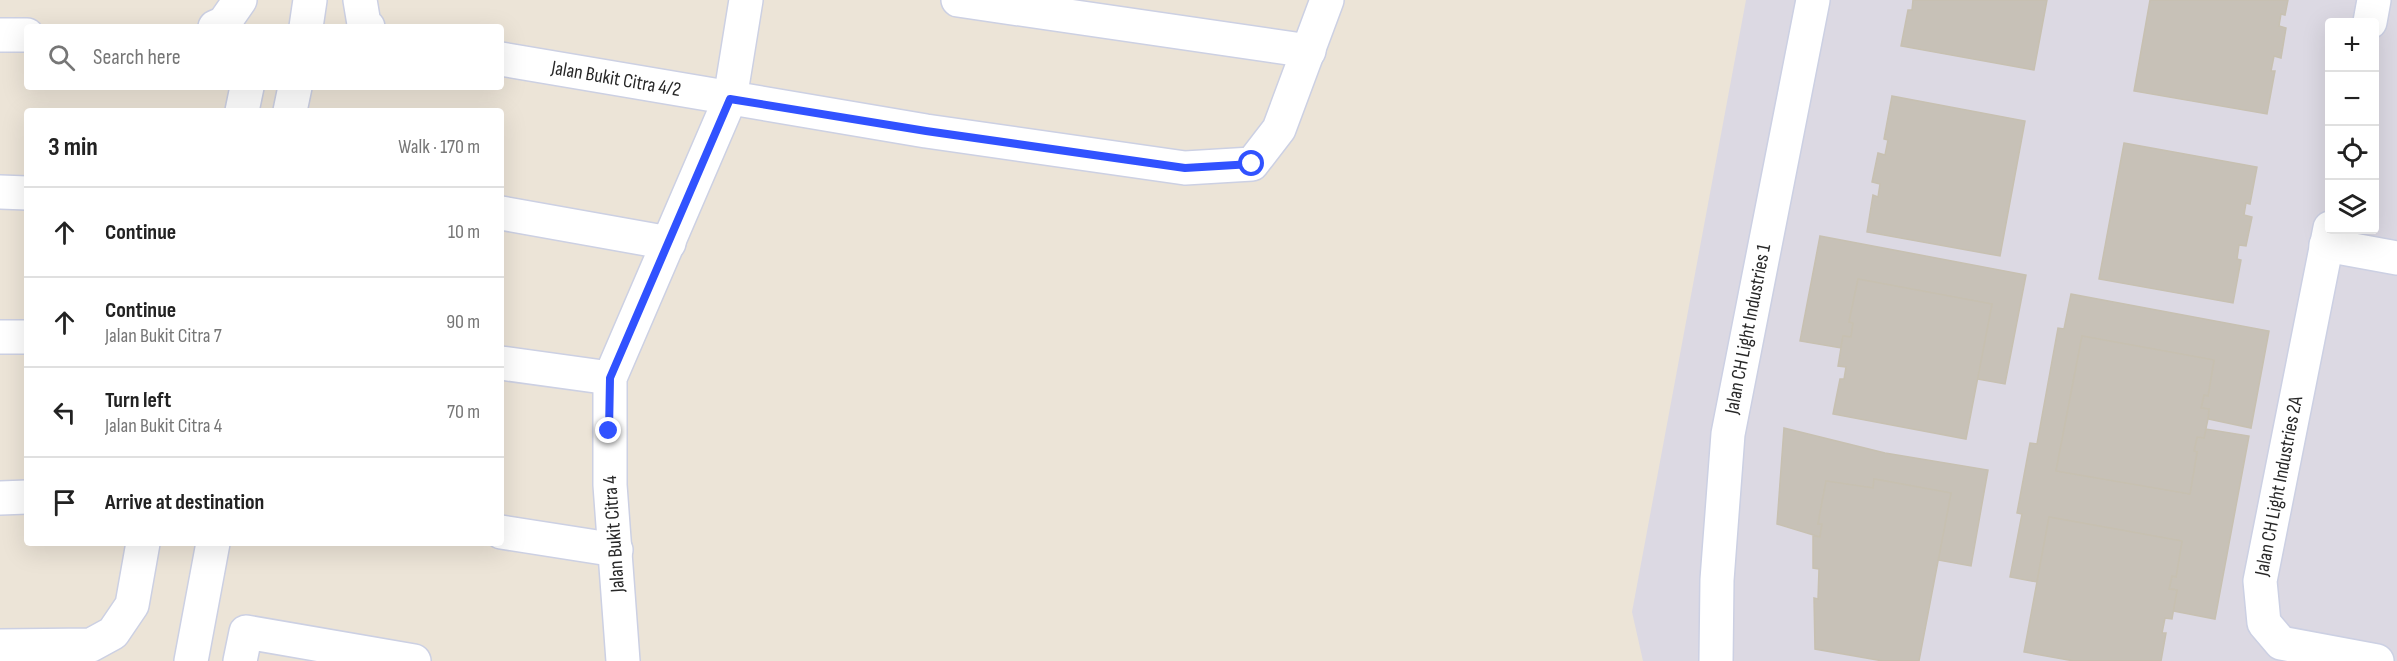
<!DOCTYPE html>
<meta charset="utf-8">
<style>
:root{--surface:#fff;--page:#f6f6f6;--text:#222;--muted:#767676;--line:#e0e0e0}
body{margin:0;font-family:"Sofia Sans Condensed",sans-serif;background:var(--page);color:var(--text)}
.controls{position:absolute;right:18px;top:18px;display:grid;overflow:hidden;border-radius:6px;box-shadow:0 6px 24px #0002}
.controls button{width:54px;height:54px;display:grid;place-items:center;padding:0;border:0;border-bottom:2px solid var(--line);background:var(--surface);color:var(--text);font:30px sans-serif}
.stop{position:absolute;width:18px;height:18px;margin:-14px;border:4px solid #3152ff;border-radius:50%;background:#fff}
.stop.end{background:#3152ff;border-color:#fff;box-shadow:0 2px 6px #0008}
.list{margin:0;padding:0;list-style:none}
h2{display:flex;justify-content:space-between;align-items:center;height:78px;margin:0;padding:0 24px;font-size:26px}
h2 small{font-size:20px;font-weight:400;color:var(--muted)}
.list li{display:grid;grid-template-columns:39px 1fr auto;gap:18px;align-items:center;box-sizing:border-box;height:90px;padding:0 24px;border-top:2px solid var(--line)}
.list b{display:block;font-size:22px;white-space:nowrap}
.list p{margin:0;font-size:20px;white-space:nowrap;color:var(--muted)}
.list em{font-size:20px;font-style:normal;color:var(--muted)}
.icon{flex:none;width:33px;height:33px;fill:none;stroke:currentColor;stroke-width:2;stroke-linecap:round;stroke-linejoin:round}
.map{position:relative;flex:none;width:2397px;height:661px;overflow:hidden}
.search{position:absolute;background:var(--surface);box-shadow:0 6px 24px #0002;left:24px;top:24px;width:480px;height:66px;display:flex;align-items:center;gap:15px;box-sizing:border-box;padding:0 21px;border-radius:6px;color:var(--muted);font-size:22px}
.panel{position:absolute;background:var(--surface);box-shadow:0 6px 24px #0002;left:24px;top:108px;width:480px;height:438px;border-radius:6px}
.map>svg:first-child{display:block}
.industrial{fill:#dcd9e3;fill-rule:evenodd}
.building{fill:#c7c1b7;stroke:#c7c0b1;stroke-width:1.5}
.lines{fill:none;stroke-linecap:round;stroke-linejoin:round}
.minor-casing{stroke:#ccd0e3;stroke-width:36}
.minor{stroke:#fff;stroke-width:33}
.route{stroke:#3152ff;stroke-width:8}
.labels{text-anchor:middle;dominant-baseline:central;stroke-width:4.5;stroke-linejoin:round;paint-order:stroke}
.street-label{font-size:20px;fill:#282828;stroke:#fff}
</style>
<div class="map">
<svg width="2397" height="661" viewBox="0 0 2397 661">
<rect width="100%" height="100%" fill="#ece4d7"/>
<!-- industrial -->
<path class="industrial" d="M1746,0H2397V661H1643L1632,612ZM2330,22H2374V230H2330Z"/>
<!-- building -->
<g class="building">
<polygon points="1913,0 2047,0 2034,70 1901,46 1908,10 1912,10"/>
<polygon points="2150,0 2288,0 2285,15 2281,14 2279,26 2286,28 2281,58 2274,56 2271,71 2275,71 2267,114 2134,91"/>
<polygon points="1892,96 2025,121 2000,256 1867,232 1873,195 1878,197 1880,184 1872,182 1878,153 1885,155 1888,140 1884,139"/>
<polygon points="2124,143 2257,167 2250,204 2246,203 2244,215 2252,217 2246,246 2239,245 2237,259 2241,260 2233,303 2099,279"/>
<polygon points="1820,236 2026,275 2005,384 1977,379 1992,304 1858,279 1849,322 1853,323 1851,337 1843,336 1841,348 1800,341"/>
<polygon points="1858,279 1992,304 1966,439 1833,414 1840,379 1844,379 1846,367 1838,366 1843,336 1851,337 1853,323 1849,322"/>
<polygon points="2071,294 2269,331 2251,428 2208,419 2209,409 2201,408 2204,395 2208,396 2214,360 2082,336 2056,471 2190,494 2197,452 2194,451 2197,437 2204,438 2206,429 2249,436 2215,619 2173,611 2177,590 2169,589 2172,576 2176,577 2182,541 2049,517 2037,582 2010,577 2022,514 2017,513 2030,443 2037,444 2058,328 2064,329"/>
<polygon points="2082,336 2214,360 2208,396 2204,395 2201,408 2209,409 2208,419 2204,438 2197,437 2194,451 2197,452 2190,494 2056,471"/>
<polygon points="1784,428 1885,453 1988,470 1971,566 1938,560 1951,493 1874,479 1873,488 1826,481 1818,524 1822,524 1820,537 1777,524"/>
<polygon points="1874,479 1951,493 1919,661 1883,661 1815,649 1814,598 1818,599 1819,569 1813,568 1813,536 1820,537 1822,524 1818,524 1826,481 1873,488"/>
<polygon points="2049,517 2182,541 2176,577 2172,576 2169,589 2177,590 2172,619 2165,618 2162,633 2166,633 2161,661 2074,661 2024,652"/>
</g>
<g class="lines">
<defs>
<g id="minor">
<polyline points="360,0 364,24 368,27"/>
<polyline points="958,0 1309,51"/>
<polyline points="2370,22 2374,0"/>
<polyline points="215,27 224,23 240,0"/>
<polyline points="306,27 310,0"/>
<polyline points="0,35 27,35"/>
<polyline points="501,59 926,131 1185,168 1252,164 1279,129 1327,0"/>
<polyline points="242,111 247,87"/>
<polyline points="290,111 295,87"/>
<polyline points="0,192 27,193"/>
<polyline points="501,213 669,243"/>
<polyline points="2330,228 2260,581 2264,623 2281,643 2377,661"/>
<polyline points="2326,245 2397,258"/>
<polyline points="0,337 27,337"/>
<polyline points="501,363 610,378"/>
<polyline points="0,498 27,497"/>
<polyline points="501,532 616,550"/>
<polyline points="0,646 91,645 113,633 132,605 143,543"/>
<polyline points="191,661 213,543"/>
<polyline points="240,661 246,632 414,661"/>
<polyline points="623,661 610,485 610,378 730,99 746,0"/>
<polyline points="1716,661 1717,580 1728,434 1813,0"/>
</g>
</defs>
<!-- minor casing -->
<use href="#minor" class="minor-casing"/>
<!-- minor -->
<use href="#minor" class="minor"/>
</g>
<g class="lines">
<!-- route -->
<polyline class="route" points="609,431 610,378 730,99 926,131 1185,168 1252,164"/>
</g>
<g class="labels">
<!-- street labels -->
<g class="street-label">
<text transform="translate(616 79) rotate(10)">Jalan Bukit Citra 4/2</text>
<text transform="translate(1748 329) rotate(-79)">Jalan CH Light Industries 1</text>
<text transform="translate(2279 486) rotate(-79)">Jalan CH Light Industries 2A</text>
<text transform="translate(614 534) rotate(-94)">Jalan Bukit Citra 4</text>
</g>
</g>
</svg>
<div class="controls">
<button>+</button>
<button>−</button>
<button><svg class="icon" aria-label="locate" viewBox="0 0 24 24"><circle cx="12" cy="12" r="6"/><path d="M12 2v4M12 18v4M2 12h4M18 12h4"/></svg></button>
<button><svg class="icon" aria-label="layers" viewBox="0 0 24 24"><path d="M12 4l9 5-9 5-9-5zM3 14l9 5 9-5"/></svg></button>
</div>
<div class="stop" style="left:1252px;top:164px"></div>
<div class="stop end" style="left:609px;top:431px"></div>
<div class="search"><svg class="icon" aria-label="search" viewBox="0 0 24 24"><circle cx="10" cy="10" r="6"/><path d="M15 15l6 6"/></svg>Search here</div>
<section class="panel">
<h2>3 min<small>Walk · 170 m</small></h2>
<ul class="list">
<li><svg class="icon" aria-label="ahead" viewBox="0 0 24 24"><path d="M12 20V5M6 11l6-6 6 6"/></svg><div><b>Continue</b></div><em>10 m</em></li>
<li><svg class="icon" aria-label="ahead" viewBox="0 0 24 24"><path d="M12 20V5M6 11l6-6 6 6"/></svg><div><b>Continue</b><p>Jalan Bukit Citra 7</p></div><em>90 m</em></li>
<li><svg class="icon" aria-label="left" viewBox="0 0 24 24"><path d="M17 20v-9H6M10 6l-5 5 5 5"/></svg><div><b>Turn left</b><p>Jalan Bukit Citra 4</p></div><em>70 m</em></li>
<li><svg class="icon" aria-label="arrive" viewBox="0 0 24 24"><path d="M6 21V4h12l-3 4 3 4H6"/></svg><div><b>Arrive at destination</b></div></li>
</ul>
</section>
</div>
